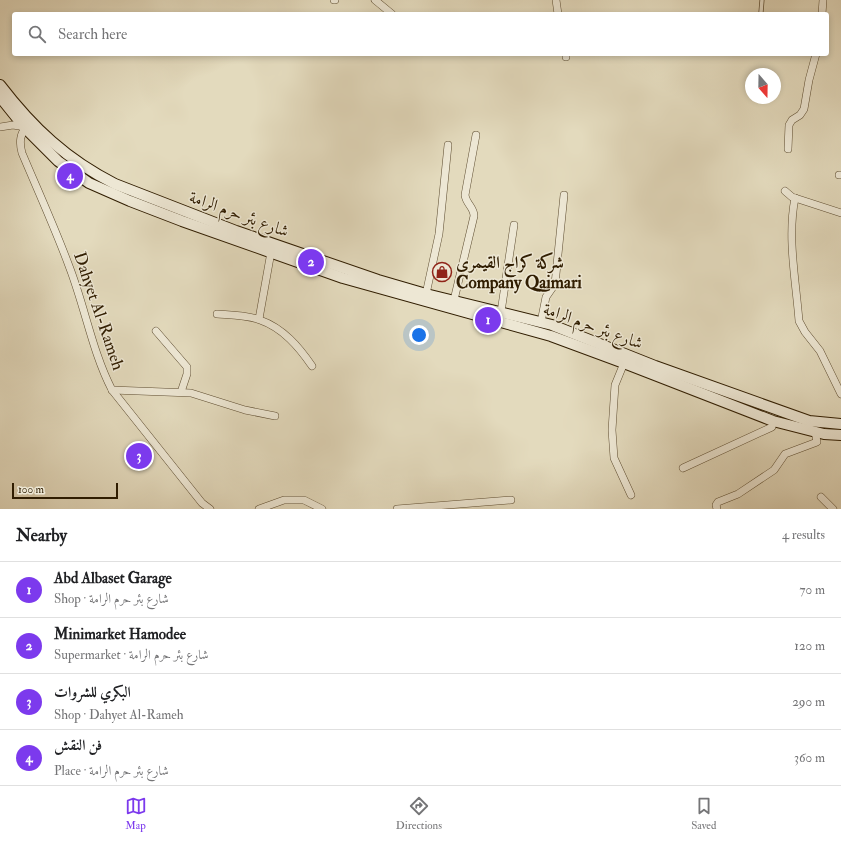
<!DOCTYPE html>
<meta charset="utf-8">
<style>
:root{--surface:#fff;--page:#f2f2f2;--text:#202124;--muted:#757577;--line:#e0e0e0;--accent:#7c3aed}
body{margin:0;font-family:"IM FELL Double Pica",Amiri,serif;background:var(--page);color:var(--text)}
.compass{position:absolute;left:745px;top:68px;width:36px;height:36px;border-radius:50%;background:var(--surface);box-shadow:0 2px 6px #0003;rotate:160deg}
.scale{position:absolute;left:12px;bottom:10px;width:106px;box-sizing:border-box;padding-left:4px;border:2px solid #301d01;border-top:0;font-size:11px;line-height:14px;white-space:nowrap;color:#301d01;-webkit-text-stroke:3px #ede7d4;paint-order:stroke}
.you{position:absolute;left:419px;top:335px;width:14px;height:14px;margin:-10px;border:3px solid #fff;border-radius:50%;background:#1a73e8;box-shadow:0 0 0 6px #1a73e833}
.badge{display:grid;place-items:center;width:26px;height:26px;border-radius:50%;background:var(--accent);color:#fff;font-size:13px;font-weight:700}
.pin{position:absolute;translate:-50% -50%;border:2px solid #fff;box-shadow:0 1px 4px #0006}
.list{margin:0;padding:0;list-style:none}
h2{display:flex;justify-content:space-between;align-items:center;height:52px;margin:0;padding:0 16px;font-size:17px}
h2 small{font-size:13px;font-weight:400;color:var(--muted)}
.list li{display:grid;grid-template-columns:26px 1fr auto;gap:12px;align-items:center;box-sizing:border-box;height:56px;padding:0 16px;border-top:1px solid var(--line)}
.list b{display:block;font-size:15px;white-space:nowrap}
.list p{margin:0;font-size:13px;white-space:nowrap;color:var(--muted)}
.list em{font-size:13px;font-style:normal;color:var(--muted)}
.icon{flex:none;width:22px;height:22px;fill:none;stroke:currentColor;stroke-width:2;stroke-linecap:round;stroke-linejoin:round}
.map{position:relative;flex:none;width:841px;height:509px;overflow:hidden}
.search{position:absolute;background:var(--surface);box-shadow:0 2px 6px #0003;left:12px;right:12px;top:12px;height:44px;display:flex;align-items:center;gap:10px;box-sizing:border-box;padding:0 14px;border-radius:4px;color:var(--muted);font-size:15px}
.sheet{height:276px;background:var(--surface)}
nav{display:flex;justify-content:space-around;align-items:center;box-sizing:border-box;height:56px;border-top:1px solid var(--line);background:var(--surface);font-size:11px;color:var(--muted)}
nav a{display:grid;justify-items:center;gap:2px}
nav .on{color:var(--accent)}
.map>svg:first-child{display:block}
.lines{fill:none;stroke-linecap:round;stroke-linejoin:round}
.lane-casing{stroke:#5d4c30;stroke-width:5}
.street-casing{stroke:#5d4c30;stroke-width:8}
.secondary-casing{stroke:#301d01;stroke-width:12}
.lane{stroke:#ede7d4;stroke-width:3.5}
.street{stroke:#ede7d4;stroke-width:7}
.secondary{stroke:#ede7d4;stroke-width:10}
.labels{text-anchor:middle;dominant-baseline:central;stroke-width:3;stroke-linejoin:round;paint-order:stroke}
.street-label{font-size:17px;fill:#301d01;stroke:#ede7d4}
.poi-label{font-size:17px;font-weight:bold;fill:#301d01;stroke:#ede7d4;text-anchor:start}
</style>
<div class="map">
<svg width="841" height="509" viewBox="0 0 841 509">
<rect width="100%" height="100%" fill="#e3dabd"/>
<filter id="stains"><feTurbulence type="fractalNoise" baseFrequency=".005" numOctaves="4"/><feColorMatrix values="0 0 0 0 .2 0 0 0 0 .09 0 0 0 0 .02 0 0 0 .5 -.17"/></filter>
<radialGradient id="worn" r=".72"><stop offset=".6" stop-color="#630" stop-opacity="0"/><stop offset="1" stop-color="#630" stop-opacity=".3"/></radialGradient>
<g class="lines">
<defs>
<polyline id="lane" points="761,12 762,0"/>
<g id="street">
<polyline points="334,0 335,0"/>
<polyline points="375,0 392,14"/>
<polyline points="556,0 558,14"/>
<polyline points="822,14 823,0"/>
<polyline points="566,54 566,57"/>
<path d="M27,125C20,134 19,142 22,153C38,191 55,228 69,266C85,307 92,351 112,390L202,503L210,509"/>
<polyline points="0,127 13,125 25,127"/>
<polyline points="788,149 789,125 792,120 800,115 804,109 809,80 816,54"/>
<polyline points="839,175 841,175"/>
<polyline points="785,191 792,197 841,213"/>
<path d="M795,198C787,238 796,281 799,321L805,332L820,351L841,394"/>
<polyline points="426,294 439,234 448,145"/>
<path d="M454,300L474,216C474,207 466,204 465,195L476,135"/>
<polyline points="501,312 514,225"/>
<path d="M217,314C230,315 248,315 260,320C283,328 299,347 312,366"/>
<polyline points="259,319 271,252"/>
<polyline points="541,322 546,297 555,284 564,195"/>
<polyline points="156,331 187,367 187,374 181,392"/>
<polyline points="624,363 615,385 612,430 614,458 631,495"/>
<polyline points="112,390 191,393 245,410 275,416"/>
<polyline points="683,468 772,427 773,421"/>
<polyline points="821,497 833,509"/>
<polyline points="259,509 284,500 304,500 322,509"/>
<polyline points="397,509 511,500"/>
<polyline points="717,509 716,505 718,502 738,494 774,470 785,454 817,442 815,431"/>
</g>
<g id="secondary">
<path d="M0,85C33,128 67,160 115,184L236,231L378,280L426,294L552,325L655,366L809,421L841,424"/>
<polyline points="0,97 25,128 58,161 89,183 130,201 182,221 343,278 551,336 624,363 773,421 824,434 841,435"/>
</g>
</defs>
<!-- lane casing -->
<use href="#lane" class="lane-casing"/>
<!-- street casing -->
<use href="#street" class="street-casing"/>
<!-- secondary casing -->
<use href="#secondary" class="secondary-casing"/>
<!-- lane -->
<use href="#lane" class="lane"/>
<!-- street -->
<use href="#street" class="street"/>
<!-- secondary -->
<use href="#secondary" class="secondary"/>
</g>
<!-- icons -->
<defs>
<symbol id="shop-ring" viewBox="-11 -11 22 22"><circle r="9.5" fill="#ede7d4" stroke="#8f2418" stroke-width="1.5"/><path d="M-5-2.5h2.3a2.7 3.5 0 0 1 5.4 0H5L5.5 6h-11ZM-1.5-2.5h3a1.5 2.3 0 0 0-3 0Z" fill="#8f2418"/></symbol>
</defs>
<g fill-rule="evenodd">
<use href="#shop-ring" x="431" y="261" width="22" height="22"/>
</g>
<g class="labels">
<!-- street labels -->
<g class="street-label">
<text transform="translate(239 214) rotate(20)">شارع بئر حرم الرامة</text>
<text transform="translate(99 311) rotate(71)">Dahyet Al-Rameh</text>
<text transform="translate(593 326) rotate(20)">شارع بئر حرم الرامة</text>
</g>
<!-- poi labels -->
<g class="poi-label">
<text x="456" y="262">شركة كراج القيمري<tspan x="456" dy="20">Company Qaimari</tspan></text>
</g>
</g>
<rect width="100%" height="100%" filter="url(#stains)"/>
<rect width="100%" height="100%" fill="url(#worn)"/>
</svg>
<svg class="compass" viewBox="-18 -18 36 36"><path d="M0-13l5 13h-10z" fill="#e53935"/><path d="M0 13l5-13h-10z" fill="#757577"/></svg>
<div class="scale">100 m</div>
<div class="you"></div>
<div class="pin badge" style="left:488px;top:320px">1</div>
<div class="pin badge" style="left:311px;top:262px">2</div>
<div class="pin badge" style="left:139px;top:456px">3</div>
<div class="pin badge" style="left:70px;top:176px">4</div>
<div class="search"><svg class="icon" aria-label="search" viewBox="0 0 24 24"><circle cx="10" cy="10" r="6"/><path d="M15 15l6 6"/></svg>Search here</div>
</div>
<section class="sheet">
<h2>Nearby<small>4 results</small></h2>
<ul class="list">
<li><span class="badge">1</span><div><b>Abd Albaset Garage</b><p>Shop · شارع بئر حرم الرامة</p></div><em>70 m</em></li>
<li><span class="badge">2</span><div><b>Minimarket Hamodee</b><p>Supermarket · شارع بئر حرم الرامة</p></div><em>120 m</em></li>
<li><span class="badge">3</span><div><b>البكري للشروات</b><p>Shop · Dahyet Al-Rameh</p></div><em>290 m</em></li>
<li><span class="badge">4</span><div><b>فن النقش</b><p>Place · شارع بئر حرم الرامة</p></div><em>360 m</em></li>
</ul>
</section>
<nav>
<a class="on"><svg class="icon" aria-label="map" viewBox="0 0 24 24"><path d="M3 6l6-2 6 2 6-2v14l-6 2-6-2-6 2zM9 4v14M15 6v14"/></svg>Map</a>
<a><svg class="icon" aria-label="directions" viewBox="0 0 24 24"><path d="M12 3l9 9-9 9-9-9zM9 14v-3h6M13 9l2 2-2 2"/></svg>Directions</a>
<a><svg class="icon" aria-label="saved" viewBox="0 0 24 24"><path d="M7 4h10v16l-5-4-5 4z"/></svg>Saved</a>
</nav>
